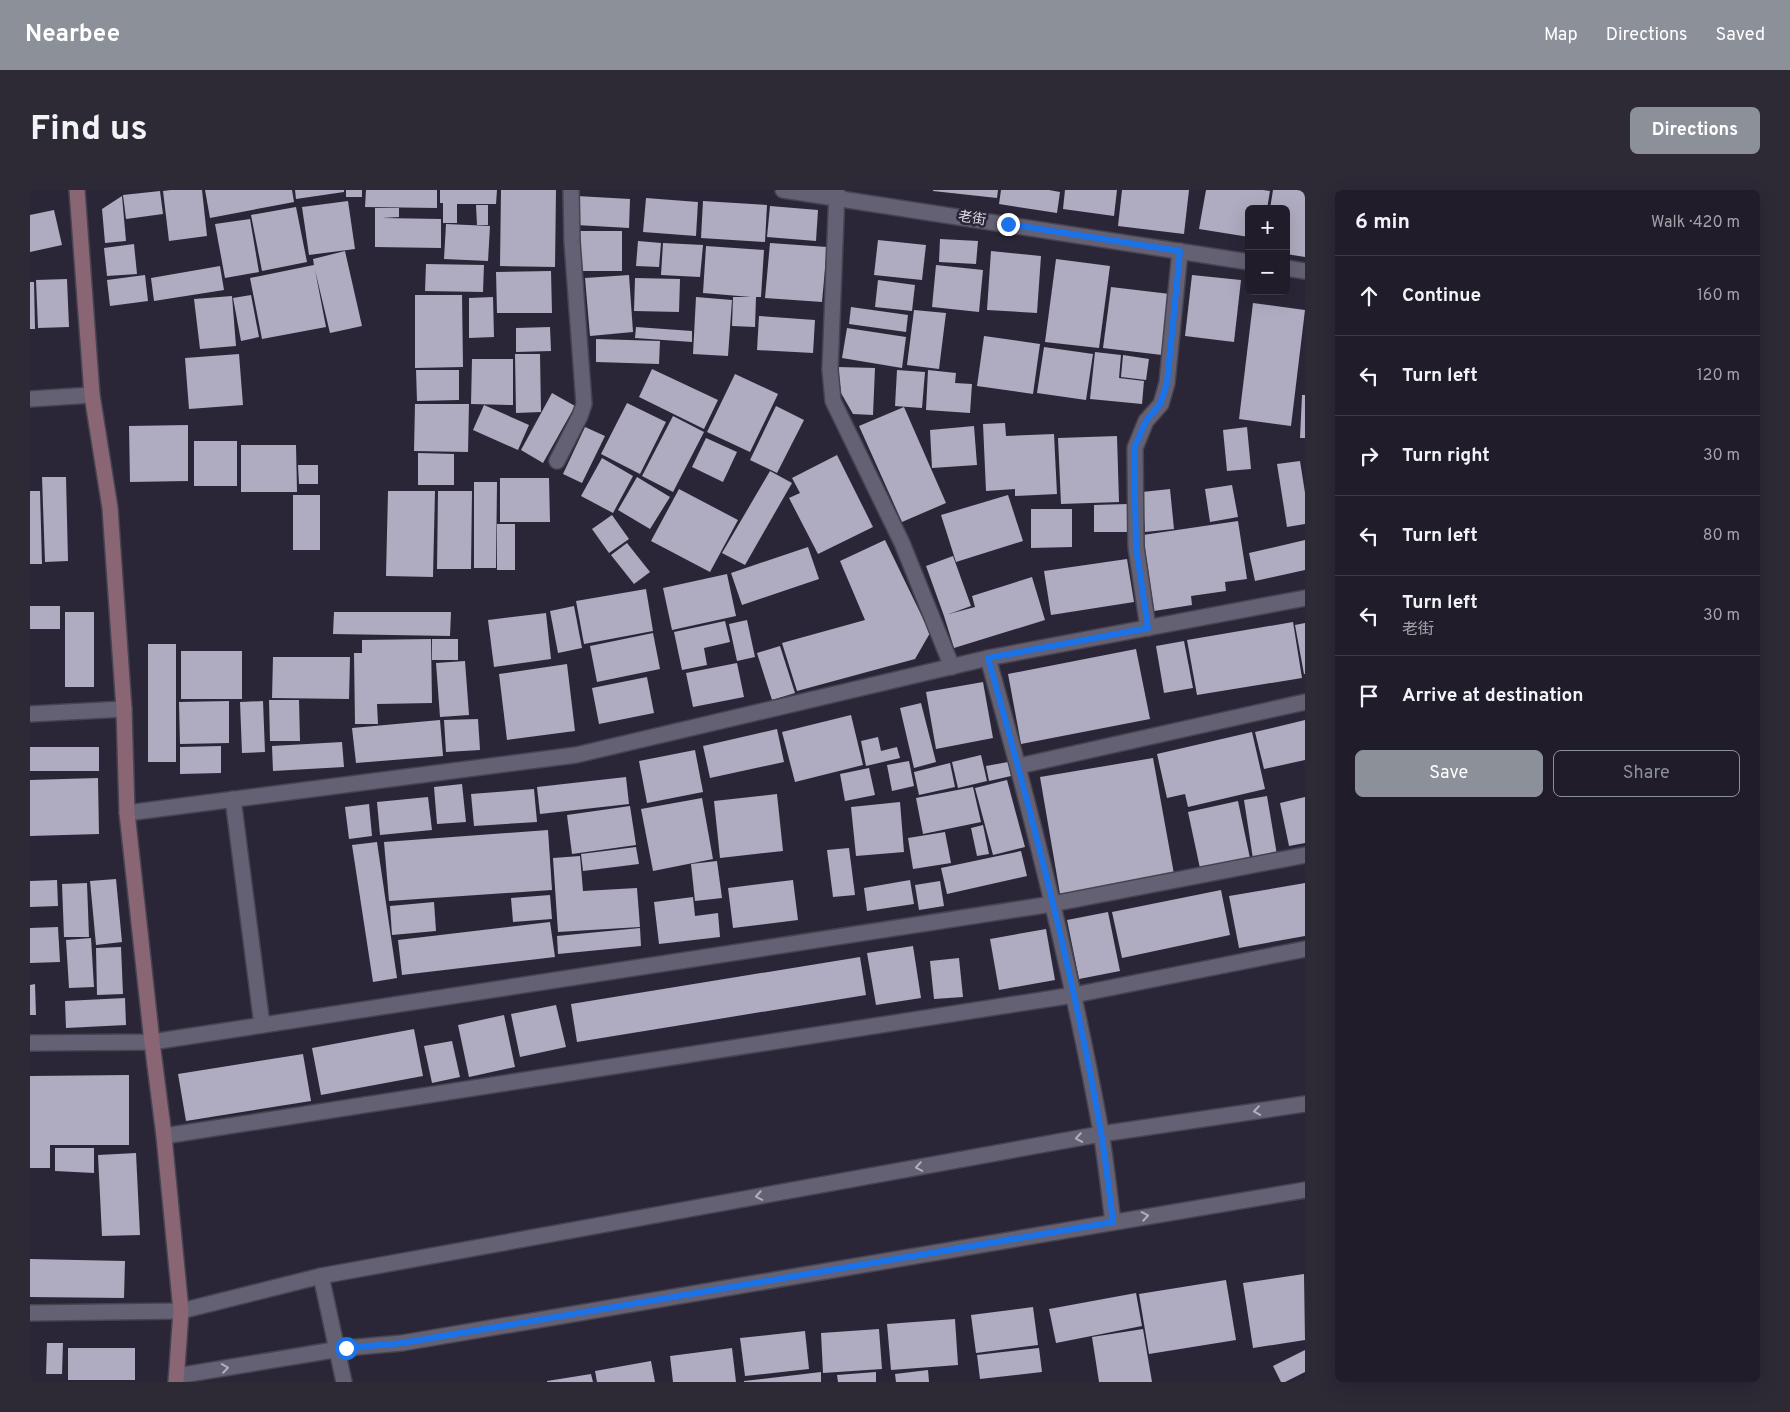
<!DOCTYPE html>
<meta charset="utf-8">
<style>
:root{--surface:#201c29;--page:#2d2935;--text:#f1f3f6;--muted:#a2a1a8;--line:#3d3a46;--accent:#8c9099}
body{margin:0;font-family:Overpass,"Noto Sans SC",sans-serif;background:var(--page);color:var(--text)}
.controls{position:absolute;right:15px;top:15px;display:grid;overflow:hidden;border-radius:8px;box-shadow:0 5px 20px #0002}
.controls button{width:45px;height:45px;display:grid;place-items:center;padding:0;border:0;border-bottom:1px solid var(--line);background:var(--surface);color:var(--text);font:25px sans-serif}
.stop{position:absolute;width:15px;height:15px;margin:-11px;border:4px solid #1a73e8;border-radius:50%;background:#fff}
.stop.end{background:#1a73e8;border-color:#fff;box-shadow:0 1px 5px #0008}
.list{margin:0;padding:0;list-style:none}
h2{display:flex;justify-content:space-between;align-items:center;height:65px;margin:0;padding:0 20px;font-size:21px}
h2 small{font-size:16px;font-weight:400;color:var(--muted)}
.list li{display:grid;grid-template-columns:32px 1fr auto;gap:15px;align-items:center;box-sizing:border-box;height:80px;padding:0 20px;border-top:1px solid var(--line)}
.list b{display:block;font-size:19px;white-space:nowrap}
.list p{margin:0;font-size:16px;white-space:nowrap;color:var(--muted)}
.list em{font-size:16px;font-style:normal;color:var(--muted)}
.actions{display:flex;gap:10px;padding:15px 20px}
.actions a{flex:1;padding:11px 0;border:1px solid var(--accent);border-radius:8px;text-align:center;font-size:18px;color:var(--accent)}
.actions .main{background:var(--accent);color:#fff}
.icon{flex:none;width:28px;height:28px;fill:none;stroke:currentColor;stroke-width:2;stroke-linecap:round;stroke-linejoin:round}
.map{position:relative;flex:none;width:1275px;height:1192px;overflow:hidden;border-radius:8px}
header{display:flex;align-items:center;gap:30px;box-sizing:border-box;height:70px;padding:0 25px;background:var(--accent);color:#fff}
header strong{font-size:24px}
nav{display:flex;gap:28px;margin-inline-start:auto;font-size:18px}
.intro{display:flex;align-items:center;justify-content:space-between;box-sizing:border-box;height:120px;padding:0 30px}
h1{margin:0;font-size:35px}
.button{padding:12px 22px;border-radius:8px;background:var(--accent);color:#fff;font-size:18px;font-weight:700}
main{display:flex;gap:30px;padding:0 30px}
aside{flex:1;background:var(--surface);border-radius:8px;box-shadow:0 5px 20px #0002}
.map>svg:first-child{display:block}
.building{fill:#afabc0}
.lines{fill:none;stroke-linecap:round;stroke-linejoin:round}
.service-casing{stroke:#464451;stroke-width:18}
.minor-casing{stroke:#464451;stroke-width:18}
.tertiary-casing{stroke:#464451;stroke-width:18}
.secondary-casing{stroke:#464451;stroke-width:18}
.service{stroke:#646174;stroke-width:15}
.minor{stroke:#646174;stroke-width:15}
.tertiary{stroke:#646174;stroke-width:15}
.secondary{stroke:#8a6573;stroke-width:15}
.oneway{stroke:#b1afbd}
.route{stroke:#1a73e8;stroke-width:6}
.labels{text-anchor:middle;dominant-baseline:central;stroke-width:5;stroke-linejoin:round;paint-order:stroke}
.street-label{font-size:14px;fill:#dbd9e4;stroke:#2a2637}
</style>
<header>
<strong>Nearbee</strong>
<nav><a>Map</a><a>Directions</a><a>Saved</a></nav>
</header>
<div class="intro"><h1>Find us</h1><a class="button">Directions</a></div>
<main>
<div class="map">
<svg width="1275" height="1192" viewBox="0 0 1275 1192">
<rect width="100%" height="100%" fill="#2a2637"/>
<!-- building -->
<g class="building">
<polygon points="141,0 172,0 177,46 139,51 133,1"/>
<polygon points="175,0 262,0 264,12 180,28"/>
<polygon points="265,0 314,0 314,2 266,9"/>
<rect x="316" y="0" width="16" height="7"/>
<polygon points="336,0 407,0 407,18 335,17"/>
<polygon points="410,0 467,0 466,14 427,14 427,33 413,33 413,13 410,13"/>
<polygon points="471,0 526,0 525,77 470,76"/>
<polygon points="903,0 968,0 967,8 903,1"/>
<polygon points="971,0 1019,0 1030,2 1027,23 969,14"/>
<polygon points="1035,0 1087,0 1084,26 1033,19"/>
<polygon points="1092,0 1159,0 1154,44 1088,36"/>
<polygon points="1176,0 1233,0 1240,1 1237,19 1219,19 1219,47 1169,39"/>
<polygon points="1243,0 1275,0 1275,67 1256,64 1256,19 1240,19"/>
<polygon points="130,1 133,24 96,29 93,5"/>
<polygon points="92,6 96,51 75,53 72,19"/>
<polygon points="547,6 600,9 599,38 546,35"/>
<polygon points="616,8 668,12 666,46 613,42"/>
<polygon points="318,11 325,59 279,65 272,17"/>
<polygon points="673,11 737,15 735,52 671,48"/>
<polygon points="446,15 458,15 458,35 447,35"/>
<polygon points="740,16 788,20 786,51 737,47"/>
<polygon points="266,17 277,72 232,81 221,25"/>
<polygon points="345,18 369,18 369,27 352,28 411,29 411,58 345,57"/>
<polygon points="24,20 32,55 0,62 0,25"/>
<polygon points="220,29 229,82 195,88 185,34"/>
<polygon points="416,34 460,36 458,71 414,69"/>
<rect x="550" y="41" width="42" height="40"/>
<polygon points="910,49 948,51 946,74 909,72"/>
<polygon points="848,50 896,55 892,90 844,85"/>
<polygon points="608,51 631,53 629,77 606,76"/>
<polygon points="633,53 673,55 670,87 631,85"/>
<polygon points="740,53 797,57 792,112 735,108"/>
<polygon points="104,54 107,84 77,86 74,58"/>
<polygon points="676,56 734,60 731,107 726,107 725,137 702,136 703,107 721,107 673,103"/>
<polygon points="315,61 332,136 300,143 285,80 296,137 232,149 220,88 284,75 283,69"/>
<polygon points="961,61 1011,66 1007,123 957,120"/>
<polygon points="1026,69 1080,76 1069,158 1015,152"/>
<polygon points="396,74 454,75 453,102 395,101"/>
<polygon points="906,75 953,80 949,122 902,117"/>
<polygon points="190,76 194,100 124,111 121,88"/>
<polygon points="521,81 522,123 467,123 466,82"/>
<polygon points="115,85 118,111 80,116 77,90"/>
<polygon points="599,85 603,142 560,146 555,88"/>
<polygon points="1162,85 1211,90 1204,152 1155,146"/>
<polygon points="605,88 650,89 649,122 604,121"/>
<polygon points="37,89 39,137 8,138 6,90"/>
<polygon points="848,90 885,95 882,121 845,117"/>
<polygon points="0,92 4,92 5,139 0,139"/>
<polygon points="1081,97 1140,104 1132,165 1073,158"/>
<polygon points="221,105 229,147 211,151 203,108"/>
<polygon points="385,105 432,105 433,177 385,178"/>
<polygon points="202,106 206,156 170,159 164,109"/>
<polygon points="463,107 464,147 439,148 439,108"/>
<polygon points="666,107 702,110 698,166 663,164"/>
<polygon points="1223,113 1275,120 1261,236 1209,229"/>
<polygon points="821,117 878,125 876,142 819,134"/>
<polygon points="884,120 916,123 909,179 877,175"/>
<polygon points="729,126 785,130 783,163 727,160"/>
<polygon points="520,137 521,161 486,162 486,138"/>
<polygon points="606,137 662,141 662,152 605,148"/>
<polygon points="817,138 876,147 872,178 812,168"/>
<polygon points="954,146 1010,154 1003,204 947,196"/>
<polygon points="566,149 630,151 629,174 566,172"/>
<polygon points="1014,157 1063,164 1056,210 1007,203"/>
<polygon points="1065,162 1091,165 1089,188 1114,191 1112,214 1060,209"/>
<polygon points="209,164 213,215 159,219 155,168"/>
<polygon points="485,164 510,164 511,222 486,223"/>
<polygon points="1093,165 1119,169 1116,190 1091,187"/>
<polygon points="442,169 483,169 483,215 441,214"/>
<polygon points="808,177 845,178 843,225 823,224 811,203"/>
<polygon points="622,179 688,210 674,239 609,207"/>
<polygon points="386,180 429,180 429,210 387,211"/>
<polygon points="867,180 895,182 892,218 865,216"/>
<polygon points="898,180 926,183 925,193 942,194 940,223 896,220"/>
<polygon points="705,184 748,204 720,262 677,242"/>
<polygon points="522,203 545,216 513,273 491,260"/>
<polygon points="1272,205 1275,205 1275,248 1270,248"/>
<polygon points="597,213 636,232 610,284 571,264"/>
<polygon points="385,214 439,214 438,262 384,261"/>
<polygon points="454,215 499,235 488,260 443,240"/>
<polygon points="746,216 774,230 747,283 720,270"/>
<polygon points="874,217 916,313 872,332 829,236"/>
<polygon points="643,226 674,242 643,302 612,286"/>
<polygon points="975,233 976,246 1024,244 1027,304 985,306 985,299 956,301 953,234"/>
<polygon points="158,235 158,291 100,292 99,236"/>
<polygon points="944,236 947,275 902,278 900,240"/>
<polygon points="555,237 575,246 552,293 533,284"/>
<polygon points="1217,237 1221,279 1197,281 1193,240"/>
<polygon points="1087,246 1089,312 1031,314 1028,248"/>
<polygon points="676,248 707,262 693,292 662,277"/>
<rect x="164" y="251" width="43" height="45"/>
<polygon points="211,255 266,255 267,302 211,302"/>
<polygon points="388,263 424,264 424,295 388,295"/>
<polygon points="807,265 843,337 788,364 759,308 770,303 762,288"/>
<polygon points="572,268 603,286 583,323 551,306"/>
<polygon points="1270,271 1275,303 1275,334 1257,337 1247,274"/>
<polygon points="268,275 288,275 288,294 269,294"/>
<polygon points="740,281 762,293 715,375 692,363"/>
<polygon points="12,287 36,287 38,371 15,372"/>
<polygon points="607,287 640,307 620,339 588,320"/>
<polygon points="470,288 519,288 520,332 470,332"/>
<polygon points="444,292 467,292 466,378 444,378"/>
<polygon points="1202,295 1208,327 1180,332 1175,299"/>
<polygon points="649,299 708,330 680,382 621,351"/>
<polygon points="1140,299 1144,339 1115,342 1112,302"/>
<polygon points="0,301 10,301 12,374 0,374"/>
<polygon points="358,301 405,301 403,387 356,386"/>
<polygon points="408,301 442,301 441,379 407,379"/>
<rect x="263" y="305" width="27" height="55"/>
<polygon points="978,305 993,351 926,372 911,325"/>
<polygon points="1098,314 1098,342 1064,342 1064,315"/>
<polygon points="1001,319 1042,319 1042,357 1001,358"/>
<polygon points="582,325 599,349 579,363 562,339"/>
<polygon points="1208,331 1217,389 1195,392 1196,401 1161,406 1162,415 1124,421 1113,345"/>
<rect x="467" y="334" width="18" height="46"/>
<polygon points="855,350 900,443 885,469 767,501 752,453 835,430 810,371"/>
<polygon points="1275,350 1275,380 1225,391 1219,363"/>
<polygon points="597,353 620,382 604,394 581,365"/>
<polygon points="778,357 789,389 712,415 701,383"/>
<polygon points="923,366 941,416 919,424 945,417 942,406 1002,387 1015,430 924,458 914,426 896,376"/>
<polygon points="1097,369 1104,412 1021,425 1014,381"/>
<polygon points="697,384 706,426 642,440 633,398"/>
<polygon points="616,399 623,441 554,454 546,411"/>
<rect x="0" y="416" width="30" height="23"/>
<polygon points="544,416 552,458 528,463 520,421"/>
<rect x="35" y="422" width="29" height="75"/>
<polygon points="304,422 421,422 420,446 303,444"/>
<polygon points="516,423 521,469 464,477 458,430"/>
<polygon points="717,430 725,467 707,471 699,434"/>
<polygon points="695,431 700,452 674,458 677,475 652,480 644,442"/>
<polygon points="1263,432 1272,488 1167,505 1157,450"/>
<polygon points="1275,433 1275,484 1274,484 1265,435"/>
<polygon points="623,443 630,479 567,492 560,456"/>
<polygon points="401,449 402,513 347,514 348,534 325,534 324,463 332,463 332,450"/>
<rect x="402" y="449" width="26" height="21"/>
<polygon points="1154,451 1163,498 1134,503 1126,456"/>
<rect x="118" y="454" width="28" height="118"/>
<polygon points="750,456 765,503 742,510 727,463"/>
<polygon points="1106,459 1120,529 991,554 978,484"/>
<rect x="151" y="461" width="61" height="48"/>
<polygon points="243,467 320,467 319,509 242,508"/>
<polygon points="435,471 439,525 410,527 406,473"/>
<polygon points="707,473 714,507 663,517 656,483"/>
<polygon points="537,474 545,541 477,550 469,484"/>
<polygon points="617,487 624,523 569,534 562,498"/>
<polygon points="953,492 963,548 906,559 896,502"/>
<polygon points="239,510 269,510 270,551 240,551"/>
<polygon points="199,511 199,553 150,554 149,512"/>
<polygon points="233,511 235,562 212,563 210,512"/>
<polygon points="891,513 906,572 884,578 870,518"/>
<polygon points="821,525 833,575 765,592 752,542"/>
<polygon points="448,529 450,560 416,562 414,530"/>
<polygon points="410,530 413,566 326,573 322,538"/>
<polygon points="1275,530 1275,570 1234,579 1225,542"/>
<polygon points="747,539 754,572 680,588 673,556"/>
<polygon points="1222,542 1235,599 1158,617 1155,604 1137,608 1127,564"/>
<polygon points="848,547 851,561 867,557 870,568 836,576 831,551"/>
<polygon points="312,552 314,577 243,581 242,556"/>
<polygon points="191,556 191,583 150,584 150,557"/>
<rect x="0" y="557" width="69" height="24"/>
<polygon points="665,560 673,602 617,613 609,571"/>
<polygon points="951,565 957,591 928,598 922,572"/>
<polygon points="1123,568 1144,684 1030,704 1010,587"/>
<polygon points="879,571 884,596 862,601 857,575"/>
<polygon points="978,572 981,586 959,591 956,576"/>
<polygon points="920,573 925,597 889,605 884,582"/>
<polygon points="839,578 845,605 815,611 810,584"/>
<polygon points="596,587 599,614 510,624 507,597"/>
<polygon points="68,588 69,644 0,646 0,590"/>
<polygon points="977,590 995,657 963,665 945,598"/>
<polygon points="432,594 436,632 407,634 404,597"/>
<polygon points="943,597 951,632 893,644 886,608"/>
<polygon points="504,599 507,632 444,636 441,604"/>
<polygon points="747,604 753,661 690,668 684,611"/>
<polygon points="1237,606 1247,665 1223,669 1214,610"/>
<polygon points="398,607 402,640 350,645 347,612"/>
<polygon points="1275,607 1275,653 1259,656 1250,613"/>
<polygon points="672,608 683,669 623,681 611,619"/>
<polygon points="1208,611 1221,673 1171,683 1158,622"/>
<polygon points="870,612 874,662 826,666 821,617"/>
<polygon points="339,614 342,646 319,649 315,617"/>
<polygon points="600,616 606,655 542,664 537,625"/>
<polygon points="953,635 959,664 947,666 941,638"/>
<polygon points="518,640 522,700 359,711 354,652"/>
<polygon points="915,642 921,673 883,679 878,648"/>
<polygon points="347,652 367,788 343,792 322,655"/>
<polygon points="606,657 609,674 553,681 551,664"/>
<polygon points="819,658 825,705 803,707 797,660"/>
<polygon points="991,661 997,686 917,704 911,678"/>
<polygon points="550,666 553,701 607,698 610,737 528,742 523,668"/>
<polygon points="687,671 692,708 665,711 661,674"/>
<polygon points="86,689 92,752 66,755 60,691"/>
<polygon points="27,690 28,716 0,717 0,691"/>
<polygon points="763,690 768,730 703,738 698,698"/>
<polygon points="880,690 884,714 837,721 834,698"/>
<polygon points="910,691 914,716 889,720 885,695"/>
<polygon points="57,693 59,747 34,747 32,694"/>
<polygon points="1275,693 1275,746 1209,758 1199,706"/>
<polygon points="1191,700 1200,745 1092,768 1082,722"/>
<polygon points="520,705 522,729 483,732 481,708"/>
<polygon points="663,707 665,726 688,723 690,747 629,754 624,712"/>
<polygon points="404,712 406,741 362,745 360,716"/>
<polygon points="1078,722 1090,781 1049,789 1037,730"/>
<polygon points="520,732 525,767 372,785 368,750"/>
<polygon points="28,737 30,772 0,773 0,738"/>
<polygon points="610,738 611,756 528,764 527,746"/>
<polygon points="1016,739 1025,790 969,800 960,749"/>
<polygon points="61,748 64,797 39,798 36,750"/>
<polygon points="883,756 891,808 846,815 837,763"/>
<polygon points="91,757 93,804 67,805 66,758"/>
<polygon points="830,767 836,805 547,852 541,814"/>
<polygon points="929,768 933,807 904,809 900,771"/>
<polygon points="5,794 6,825 0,825 0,795"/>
<polygon points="95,808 96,835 36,838 35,811"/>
<polygon points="526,815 536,857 490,867 481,824"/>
<polygon points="474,825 485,877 439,887 428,835"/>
<polygon points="384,839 393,886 291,905 282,858"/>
<polygon points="422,851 430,887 402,893 394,856"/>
<polygon points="273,864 281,911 156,931 148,884"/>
<polygon points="99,885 99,955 20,955 20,978 0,978 0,886"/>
<polygon points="25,958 64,958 64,983 25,981"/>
<polygon points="106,963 110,1045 72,1046 68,965"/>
<polygon points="0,1069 95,1071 94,1108 0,1107"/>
<polygon points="1274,1084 1275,1150 1223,1158 1213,1093"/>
<polygon points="1196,1090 1206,1150 1119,1164 1109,1104"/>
<polygon points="1106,1103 1112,1136 1026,1153 1019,1119"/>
<polygon points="1003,1117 1008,1155 946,1163 941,1125"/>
<polygon points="925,1129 928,1175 861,1180 857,1134"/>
<polygon points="849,1139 852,1179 793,1183 791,1143"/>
<polygon points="1113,1139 1122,1192 1069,1192 1062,1147"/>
<polygon points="775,1141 779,1179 715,1186 710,1148"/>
<polygon points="17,1153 33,1153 32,1184 16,1184"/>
<rect x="38" y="1158" width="67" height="32"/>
<polygon points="702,1158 706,1192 643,1192 640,1166"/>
<polygon points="1009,1158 1012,1182 950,1189 947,1165"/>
<polygon points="1275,1160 1275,1182 1255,1192 1251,1192 1243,1176"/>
<polygon points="621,1171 625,1192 567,1192 565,1181"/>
<polygon points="898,1180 899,1192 866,1192 865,1184"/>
<polygon points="791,1182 791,1192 714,1192 714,1191"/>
<polygon points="846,1182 846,1192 808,1192 807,1185"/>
<polygon points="561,1184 563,1192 517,1192 517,1191"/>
</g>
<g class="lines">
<defs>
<polyline id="service" points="291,1086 314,1192"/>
<g id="minor">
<polyline points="807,0 800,180 803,211 872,353 922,477"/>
<polyline points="0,209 62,205"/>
<polyline points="527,271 550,226 554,214 542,52 541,0"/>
<polyline points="1118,438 1106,357 1105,258 1116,231 1131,214 1137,193 1150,61"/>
<path d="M958,468C1002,624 1042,782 1071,942C1076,972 1079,1002 1083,1032"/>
<polyline points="0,524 94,519"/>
<polyline points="989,576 1275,512"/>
<polyline points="203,609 232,835"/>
<polyline points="97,623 546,565 958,468 1275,408"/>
<polyline points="0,853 122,852 1022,714 1275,665"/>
<polyline points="134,946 1044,805 1275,759"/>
<polyline points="0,1123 151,1121 291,1086 1071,944 1275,914"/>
<polyline points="147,1186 316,1158 372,1153 1275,1000"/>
</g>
<g id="tertiary">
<polyline points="753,0 1219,72"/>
<polyline points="1256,78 1275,81"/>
</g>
<polyline id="secondary" points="47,0 62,205 80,318 94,519 97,623 122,852 134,946 151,1121 146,1192"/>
</defs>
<!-- service casing -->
<use href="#service" class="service-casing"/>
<!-- minor casing -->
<use href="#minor" class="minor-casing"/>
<!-- tertiary casing -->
<use href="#tertiary" class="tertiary-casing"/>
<!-- secondary casing -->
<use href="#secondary" class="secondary-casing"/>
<!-- service -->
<use href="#service" class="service"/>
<!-- minor -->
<use href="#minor" class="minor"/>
<!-- tertiary -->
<use href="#tertiary" class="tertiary"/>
<!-- secondary -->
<use href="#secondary" class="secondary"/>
</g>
<!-- one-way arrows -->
<defs><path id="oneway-chevron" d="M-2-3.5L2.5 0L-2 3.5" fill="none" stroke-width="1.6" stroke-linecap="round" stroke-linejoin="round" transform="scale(1.25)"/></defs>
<g class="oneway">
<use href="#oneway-chevron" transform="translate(1227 921) rotate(172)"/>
<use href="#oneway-chevron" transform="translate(1049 948) rotate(170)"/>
<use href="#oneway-chevron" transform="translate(889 977) rotate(170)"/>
<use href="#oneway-chevron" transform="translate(729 1006) rotate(170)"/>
<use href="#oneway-chevron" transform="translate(1115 1026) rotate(-10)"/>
<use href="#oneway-chevron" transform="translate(195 1178) rotate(-9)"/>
</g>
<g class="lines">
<!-- route -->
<path class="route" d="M316,1158L372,1153L1083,1032C1079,1002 1076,972 1071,942C1043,782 1002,624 958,468L1118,438L1106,357L1104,258L1116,231L1130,214L1137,193L1150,61L978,34"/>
</g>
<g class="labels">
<!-- street labels -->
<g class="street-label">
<text transform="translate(942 29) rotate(9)">老街</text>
</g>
</g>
</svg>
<div class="controls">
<button>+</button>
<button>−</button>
</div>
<div class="stop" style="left:316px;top:1158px"></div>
<div class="stop end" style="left:978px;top:34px"></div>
</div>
<aside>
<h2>6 min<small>Walk · 420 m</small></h2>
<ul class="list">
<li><svg class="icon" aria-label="ahead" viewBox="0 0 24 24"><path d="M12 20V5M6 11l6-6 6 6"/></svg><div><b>Continue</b></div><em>160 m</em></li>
<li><svg class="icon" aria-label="left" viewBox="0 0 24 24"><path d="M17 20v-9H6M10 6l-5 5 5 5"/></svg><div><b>Turn left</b></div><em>120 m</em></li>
<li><svg class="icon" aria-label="right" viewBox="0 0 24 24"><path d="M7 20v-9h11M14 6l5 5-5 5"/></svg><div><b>Turn right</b></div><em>30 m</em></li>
<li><svg class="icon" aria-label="left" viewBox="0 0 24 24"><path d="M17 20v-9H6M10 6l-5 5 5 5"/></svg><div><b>Turn left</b></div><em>80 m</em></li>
<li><svg class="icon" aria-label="left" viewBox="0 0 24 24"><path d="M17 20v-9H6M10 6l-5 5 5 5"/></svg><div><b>Turn left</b><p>老街</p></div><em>30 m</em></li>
<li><svg class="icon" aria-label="arrive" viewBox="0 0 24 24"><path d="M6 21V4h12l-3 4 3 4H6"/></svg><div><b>Arrive at destination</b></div></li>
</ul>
<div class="actions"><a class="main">Save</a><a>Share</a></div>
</aside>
</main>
